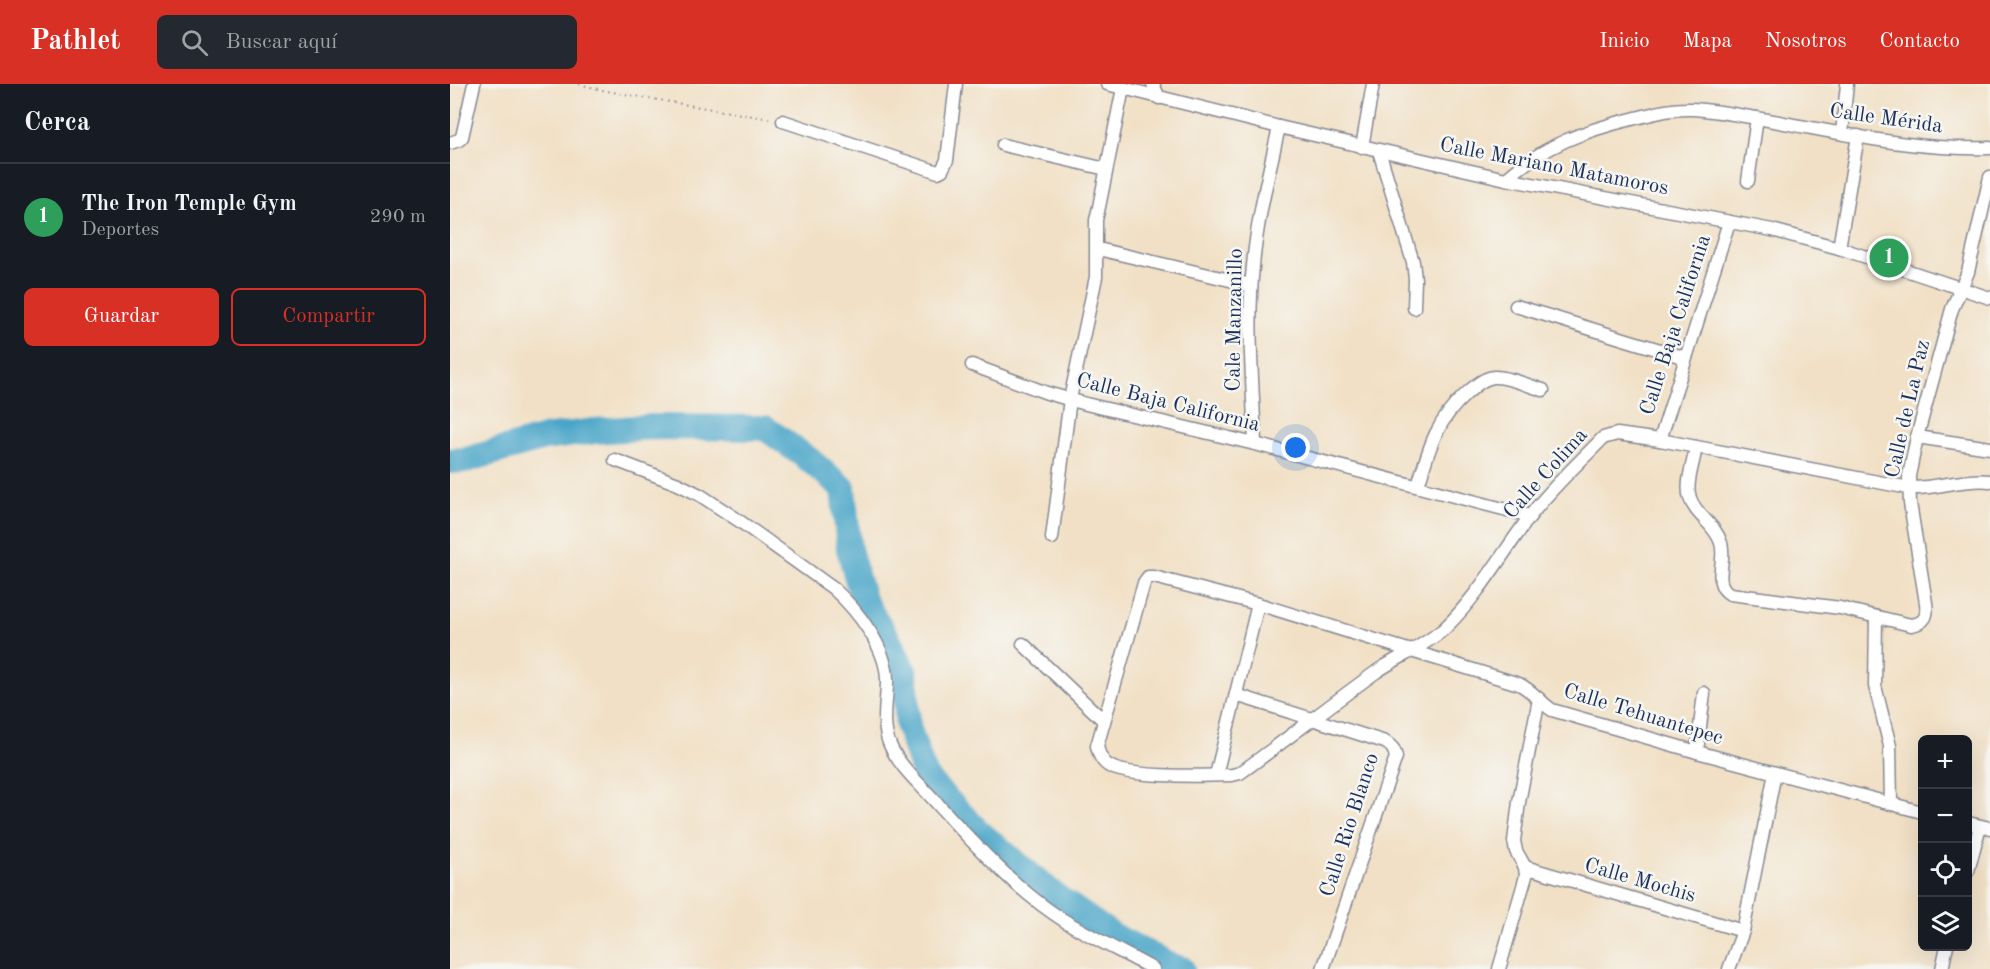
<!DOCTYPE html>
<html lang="es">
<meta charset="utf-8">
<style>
:root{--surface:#171b24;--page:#242831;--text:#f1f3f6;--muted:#9ea1a6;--line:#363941;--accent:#d93025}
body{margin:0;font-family:"Old Standard TT",serif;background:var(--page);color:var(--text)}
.controls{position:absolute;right:18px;bottom:18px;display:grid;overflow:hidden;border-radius:9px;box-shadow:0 6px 24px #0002}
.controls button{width:54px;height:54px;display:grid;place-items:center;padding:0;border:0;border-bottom:2px solid var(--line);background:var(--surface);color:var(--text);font:30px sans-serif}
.you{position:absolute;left:846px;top:364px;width:21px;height:21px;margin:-15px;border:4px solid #fff;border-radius:50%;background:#1a73e8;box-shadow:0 0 0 9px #1a73e833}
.badge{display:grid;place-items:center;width:39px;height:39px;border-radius:50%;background:var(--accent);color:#fff;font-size:20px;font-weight:700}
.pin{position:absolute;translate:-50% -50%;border:3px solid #fff;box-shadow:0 2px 6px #0006}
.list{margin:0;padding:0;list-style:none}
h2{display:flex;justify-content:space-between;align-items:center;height:78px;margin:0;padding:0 24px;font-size:26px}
h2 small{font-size:20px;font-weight:400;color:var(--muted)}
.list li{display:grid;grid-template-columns:39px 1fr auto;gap:18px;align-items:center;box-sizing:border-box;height:108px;padding:0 24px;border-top:2px solid var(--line)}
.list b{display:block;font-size:22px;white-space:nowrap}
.list p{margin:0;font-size:20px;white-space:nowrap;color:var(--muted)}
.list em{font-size:20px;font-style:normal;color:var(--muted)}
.actions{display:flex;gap:12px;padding:18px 24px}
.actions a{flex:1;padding:14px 0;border:2px solid var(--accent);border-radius:9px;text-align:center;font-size:21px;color:var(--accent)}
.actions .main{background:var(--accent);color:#fff}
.icon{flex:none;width:33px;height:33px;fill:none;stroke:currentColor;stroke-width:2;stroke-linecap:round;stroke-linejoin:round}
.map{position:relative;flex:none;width:1540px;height:885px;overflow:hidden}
header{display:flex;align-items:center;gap:36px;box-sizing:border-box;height:84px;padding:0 30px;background:var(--accent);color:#fff}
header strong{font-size:28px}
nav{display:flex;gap:33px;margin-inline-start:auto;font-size:21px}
.search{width:420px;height:54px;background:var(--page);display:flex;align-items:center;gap:15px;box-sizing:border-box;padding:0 21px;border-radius:9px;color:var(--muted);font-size:22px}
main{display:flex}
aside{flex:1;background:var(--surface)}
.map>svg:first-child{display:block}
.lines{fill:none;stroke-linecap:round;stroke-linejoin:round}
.river{stroke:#4aa5c8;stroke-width:26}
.street-casing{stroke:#868892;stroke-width:15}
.path{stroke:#868892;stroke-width:2;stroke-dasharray:1.5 4.5;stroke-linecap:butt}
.street{stroke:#fff;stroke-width:12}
.labels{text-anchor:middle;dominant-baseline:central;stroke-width:5;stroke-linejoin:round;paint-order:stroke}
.street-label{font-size:21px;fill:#1b2f5e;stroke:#f6f6f2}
</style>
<header>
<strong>Pathlet</strong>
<div class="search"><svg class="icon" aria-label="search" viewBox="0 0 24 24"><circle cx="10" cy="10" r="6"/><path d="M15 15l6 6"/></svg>Buscar aquí</div>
<nav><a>Inicio</a><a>Mapa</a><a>Nosotros</a><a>Contacto</a></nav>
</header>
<main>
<aside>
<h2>Cerca<small></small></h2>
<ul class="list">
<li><span class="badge" style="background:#2e9e5b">1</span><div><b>The Iron Temple Gym</b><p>Deportes</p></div><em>290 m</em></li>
</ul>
<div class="actions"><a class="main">Guardar</a><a>Compartir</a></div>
</aside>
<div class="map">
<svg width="1540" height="885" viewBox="0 0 1540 885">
<rect width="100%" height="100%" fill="#f6f6f2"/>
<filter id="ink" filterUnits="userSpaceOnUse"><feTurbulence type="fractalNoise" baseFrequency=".0167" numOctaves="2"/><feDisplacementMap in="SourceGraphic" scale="12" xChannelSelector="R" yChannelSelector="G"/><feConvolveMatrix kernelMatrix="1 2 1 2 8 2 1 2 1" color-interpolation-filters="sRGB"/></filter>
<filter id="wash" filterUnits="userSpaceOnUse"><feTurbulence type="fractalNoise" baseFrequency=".008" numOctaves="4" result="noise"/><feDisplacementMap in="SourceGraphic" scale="24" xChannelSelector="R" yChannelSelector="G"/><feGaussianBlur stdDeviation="1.35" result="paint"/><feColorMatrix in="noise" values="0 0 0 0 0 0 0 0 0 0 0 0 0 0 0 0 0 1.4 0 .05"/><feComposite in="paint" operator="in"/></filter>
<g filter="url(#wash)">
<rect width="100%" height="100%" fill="#f1e0c5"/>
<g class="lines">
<!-- river -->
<polyline class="river" points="0,377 16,376 94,354 145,347 202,343 315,344 357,374 393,404 399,465 413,516 438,555 455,589 458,642 475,693 530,749 607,813 660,850 720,881 732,885"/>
</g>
</g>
<g filter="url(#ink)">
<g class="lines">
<defs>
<g id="street">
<polyline points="657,0 829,43 1056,95 1322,146 1389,164 1540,214"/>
<polyline points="703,0 709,14"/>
<polyline points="333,37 488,88 492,86 497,76 506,0"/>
<polyline points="1392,49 1397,0"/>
<polyline points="0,59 9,56 12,53 24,0"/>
<polyline points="553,61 656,85"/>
<polyline points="912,63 923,0"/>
<polyline points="929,67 963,178 965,195 964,224"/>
<path d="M1056,95C1095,61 1133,47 1182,35C1202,30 1221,24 1241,25C1266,26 1293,32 1318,36C1391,49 1466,67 1540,64"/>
<polyline points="1298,97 1307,34"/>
<polyline points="1389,164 1408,52"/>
<polyline points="648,165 801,201"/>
<polyline points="1066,222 1236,274"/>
<polyline points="522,281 597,309 636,320 805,360 1080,432"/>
<polyline points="1467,353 1540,364"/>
<polyline points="1210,356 1279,138"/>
<path d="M805,360C803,301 797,241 803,182C807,135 819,89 829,43"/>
<path d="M1246,363C1244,378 1235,400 1240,414C1245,431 1266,441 1271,459C1277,477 1261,499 1280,510L1390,524L1461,541C1475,539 1478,532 1476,519L1460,419L1459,392L1467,353L1502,225L1518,188L1540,93"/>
<path d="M165,376L228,400L250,411L288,436L384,505C407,526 438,565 437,598C437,617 431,642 440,661C449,682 469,699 485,717C521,757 569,809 615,837C643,854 674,869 703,885"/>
<path d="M968,402C979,364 986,337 1016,310C1024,303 1033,294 1044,293C1056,292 1080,302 1093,306"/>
<polyline points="602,454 620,315 646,193 646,136 649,123 673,4"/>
<polyline points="1426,533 1425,602 1440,662 1441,720"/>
<polyline points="573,560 654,637"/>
<path d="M786,611L935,658C942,662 944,665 946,673L873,885"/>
<polyline points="1247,668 1254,609"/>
<polyline points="766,691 808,520"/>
<path d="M1472,728L1247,668L1102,626C1090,618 1083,607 1069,600L808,520L704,493H698L694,499L647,662C649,670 651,677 659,682C681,694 754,692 782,691L790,689C836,656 880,621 926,588C948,573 975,562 995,544C1029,511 1053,468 1081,431C1102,403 1129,379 1153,354L1167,350L1210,356L1459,404C1487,405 1512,394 1540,397"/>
<polyline points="1518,739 1540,744"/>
<polyline points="1075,783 1293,847"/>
<polyline points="1518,787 1530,742"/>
<polyline points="1049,885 1076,792 1075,783 1066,767 1064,757 1069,718 1089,615"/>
<polyline points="1279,885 1293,847 1325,689"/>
<polyline points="1492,885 1497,862"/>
</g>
</defs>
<!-- street casing -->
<use href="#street" class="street-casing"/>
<!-- path -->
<polyline class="path" points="129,0 156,7 321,35"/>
<!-- street -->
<use href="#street" class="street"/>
</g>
</g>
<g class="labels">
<!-- street labels -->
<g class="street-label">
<text transform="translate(1436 35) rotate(8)">Calle Mérida</text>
<text transform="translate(1104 83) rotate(11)">Calle Mariano Matamoros</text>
<text transform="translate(785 236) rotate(-89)">Cale Manzanillo</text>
<text transform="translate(1226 241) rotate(-72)">Calle Baja California</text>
<text transform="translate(718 319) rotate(14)">Calle Baja California</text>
<text transform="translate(1458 325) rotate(-77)">Calle de La Paz</text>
<text transform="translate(1096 390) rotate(-48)">Calle Colima</text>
<text transform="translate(1193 631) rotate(17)">Calle Tehuantepec</text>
<text transform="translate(900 741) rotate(-72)">Calle Rio Blanco</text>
<text transform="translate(1190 797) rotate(16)">Calle Mochis</text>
</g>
</g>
</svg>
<div class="controls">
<button>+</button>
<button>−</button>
<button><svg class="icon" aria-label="locate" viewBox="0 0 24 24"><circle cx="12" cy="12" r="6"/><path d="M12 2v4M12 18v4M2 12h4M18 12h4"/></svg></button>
<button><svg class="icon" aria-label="layers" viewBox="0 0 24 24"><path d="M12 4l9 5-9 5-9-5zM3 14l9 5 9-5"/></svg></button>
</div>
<div class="you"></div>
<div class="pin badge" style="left:1439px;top:174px;background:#2e9e5b">1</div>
</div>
</main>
